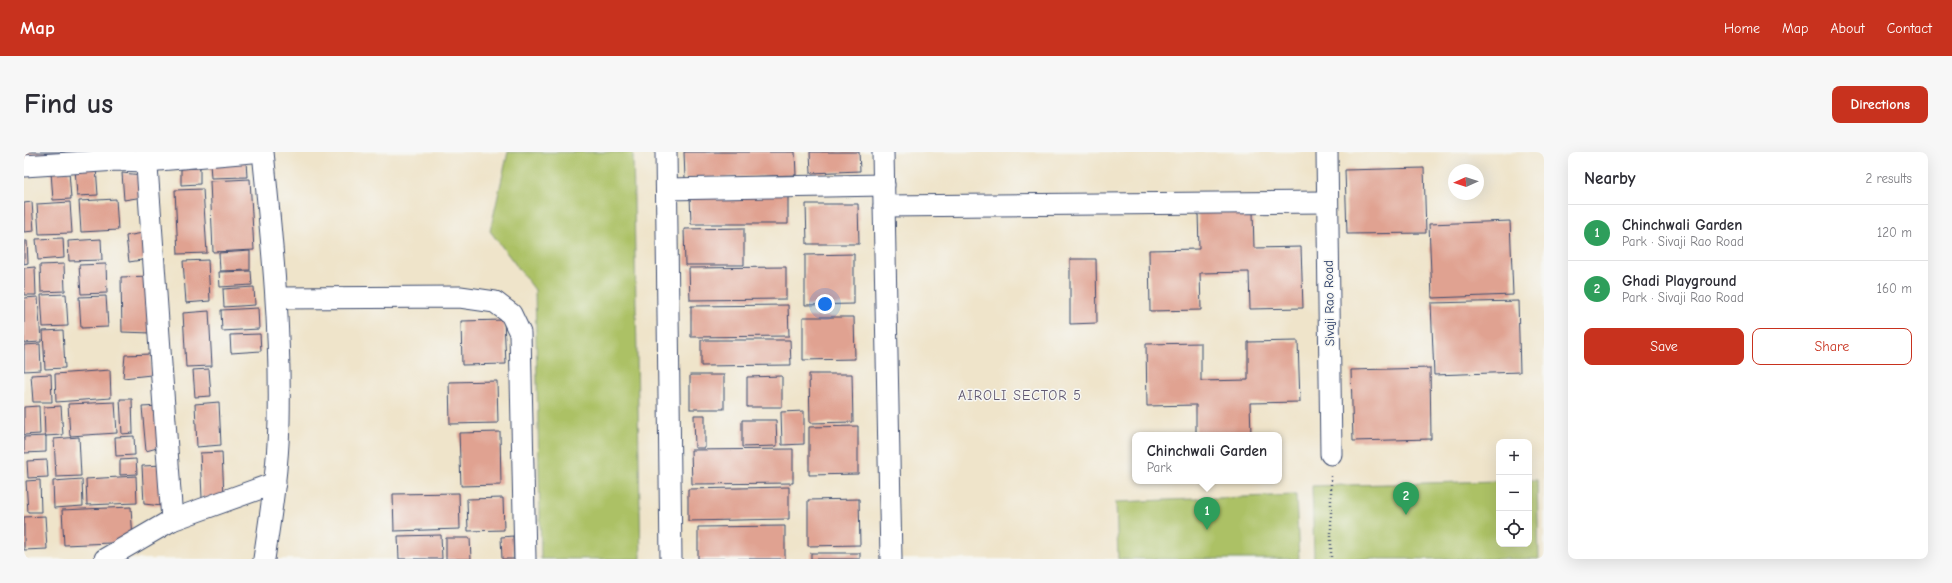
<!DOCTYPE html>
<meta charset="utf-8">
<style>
:root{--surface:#fff;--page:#f7f7f7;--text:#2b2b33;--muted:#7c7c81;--line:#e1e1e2;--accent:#c8321e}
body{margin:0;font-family:"Comic Neue",sans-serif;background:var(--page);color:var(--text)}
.controls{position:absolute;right:12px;bottom:12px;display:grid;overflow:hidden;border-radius:8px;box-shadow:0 4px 16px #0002}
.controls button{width:36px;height:36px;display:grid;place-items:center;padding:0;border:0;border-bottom:1px solid var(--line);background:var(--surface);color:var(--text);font:20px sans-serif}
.compass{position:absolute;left:1424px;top:12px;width:36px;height:36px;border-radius:50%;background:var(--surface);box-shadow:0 4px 16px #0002;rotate:267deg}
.you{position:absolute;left:801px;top:152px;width:14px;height:14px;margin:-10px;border:3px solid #fff;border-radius:50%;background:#1a73e8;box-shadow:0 0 0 6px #1a73e833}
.badge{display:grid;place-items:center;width:26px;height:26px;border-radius:50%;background:var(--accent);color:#fff;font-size:13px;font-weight:700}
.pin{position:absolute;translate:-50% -33px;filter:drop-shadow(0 1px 2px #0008)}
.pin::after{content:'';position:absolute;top:21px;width:14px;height:12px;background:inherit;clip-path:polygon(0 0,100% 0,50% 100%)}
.popup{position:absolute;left:1108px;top:280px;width:150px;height:52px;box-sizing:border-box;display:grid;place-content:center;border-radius:8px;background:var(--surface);filter:drop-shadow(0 1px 3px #0005);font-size:13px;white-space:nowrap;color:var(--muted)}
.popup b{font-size:15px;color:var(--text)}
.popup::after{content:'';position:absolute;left:50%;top:100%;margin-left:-8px;border:8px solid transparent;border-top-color:var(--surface)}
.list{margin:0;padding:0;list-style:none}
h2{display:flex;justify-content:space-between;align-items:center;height:52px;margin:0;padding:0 16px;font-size:17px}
h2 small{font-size:13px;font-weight:400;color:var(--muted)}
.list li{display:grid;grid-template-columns:26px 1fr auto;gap:12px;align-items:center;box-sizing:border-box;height:56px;padding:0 16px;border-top:1px solid var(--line)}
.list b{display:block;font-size:15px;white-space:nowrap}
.list p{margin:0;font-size:13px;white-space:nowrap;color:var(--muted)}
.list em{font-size:13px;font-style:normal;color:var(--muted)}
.actions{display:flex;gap:8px;padding:12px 16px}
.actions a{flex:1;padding:9px 0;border:1px solid var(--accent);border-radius:8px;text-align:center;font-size:14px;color:var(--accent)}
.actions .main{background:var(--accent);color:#fff}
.icon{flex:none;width:22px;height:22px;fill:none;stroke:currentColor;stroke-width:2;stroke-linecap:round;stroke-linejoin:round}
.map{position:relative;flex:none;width:1520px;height:407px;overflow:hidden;border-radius:8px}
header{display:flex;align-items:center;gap:24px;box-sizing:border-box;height:56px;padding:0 20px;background:var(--accent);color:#fff}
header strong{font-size:19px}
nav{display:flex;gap:22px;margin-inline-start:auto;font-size:14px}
.intro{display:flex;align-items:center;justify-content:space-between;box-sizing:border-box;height:96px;padding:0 24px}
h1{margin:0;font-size:28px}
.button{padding:10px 18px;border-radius:8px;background:var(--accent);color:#fff;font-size:14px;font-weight:700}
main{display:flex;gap:24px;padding:0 24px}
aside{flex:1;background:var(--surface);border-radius:8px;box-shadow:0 4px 16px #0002}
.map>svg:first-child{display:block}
.green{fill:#acc165;stroke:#647862}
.building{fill:#e0a291}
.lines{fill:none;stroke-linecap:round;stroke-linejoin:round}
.street-casing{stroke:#3b4a6e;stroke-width:23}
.path{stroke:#3b4a6e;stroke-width:2.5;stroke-dasharray:1 3;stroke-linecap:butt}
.street{stroke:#fff;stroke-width:21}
.labels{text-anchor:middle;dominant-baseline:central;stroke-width:3;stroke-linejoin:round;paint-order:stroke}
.street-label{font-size:13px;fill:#1b2f5e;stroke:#f6f6f2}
.neighbourhood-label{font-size:14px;letter-spacing:1px;fill:#605770;stroke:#f6f6f2}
</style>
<header>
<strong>Map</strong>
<nav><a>Home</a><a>Map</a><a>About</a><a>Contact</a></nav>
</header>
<div class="intro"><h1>Find us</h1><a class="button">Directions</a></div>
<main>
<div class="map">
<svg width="1520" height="407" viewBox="0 0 1520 407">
<rect width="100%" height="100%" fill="#f6f6f2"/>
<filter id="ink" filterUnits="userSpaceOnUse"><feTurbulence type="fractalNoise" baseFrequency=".025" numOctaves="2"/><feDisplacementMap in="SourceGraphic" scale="8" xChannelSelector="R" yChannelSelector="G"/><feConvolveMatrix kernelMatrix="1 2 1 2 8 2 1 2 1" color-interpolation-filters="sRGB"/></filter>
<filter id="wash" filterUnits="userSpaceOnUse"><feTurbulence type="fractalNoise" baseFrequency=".012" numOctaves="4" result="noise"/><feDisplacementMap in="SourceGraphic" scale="16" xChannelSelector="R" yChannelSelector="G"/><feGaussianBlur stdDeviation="0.9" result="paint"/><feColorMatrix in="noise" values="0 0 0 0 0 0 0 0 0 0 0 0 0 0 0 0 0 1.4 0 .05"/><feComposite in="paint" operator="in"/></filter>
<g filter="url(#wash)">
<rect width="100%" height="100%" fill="#efe4ca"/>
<!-- green -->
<g class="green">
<polygon points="484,0 609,0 617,407 517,407 511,138 466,79"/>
<polygon points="1505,328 1513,328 1515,407 1290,407 1288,334 1475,329 1475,392 1505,392"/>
<polygon points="1272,343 1275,407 1094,407 1092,350"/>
</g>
<g id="blocks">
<!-- building -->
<g class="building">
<polygon points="0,0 41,0 41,8 0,10"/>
<polygon points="660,0 771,0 772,23 661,27"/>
<polygon points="786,0 835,0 836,19 787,21"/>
<polygon points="222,9 223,25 187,26 186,11"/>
<polygon points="72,15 74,43 53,44 51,16"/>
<polygon points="176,16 176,32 157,33 157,17"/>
<polygon points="1400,16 1402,81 1323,82 1321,18"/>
<polygon points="45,19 47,47 29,48 27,20"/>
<polygon points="98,21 119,23 119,45 100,48"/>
<polygon points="226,27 230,98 189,100 186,29"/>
<polygon points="179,37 183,101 154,102 151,38"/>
<polygon points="764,42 764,72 667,72 666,43"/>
<polygon points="92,47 94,78 57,80 55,49"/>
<polygon points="8,50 10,79 0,80 0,51"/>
<polygon points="46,50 48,81 15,82 13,52"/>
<polygon points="782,52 834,52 835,92 783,92"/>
<polygon points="1174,60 1229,60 1230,96 1277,95 1279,156 1226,157 1225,120 1176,121 1177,158 1126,159 1125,98 1175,97"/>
<polygon points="1486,69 1489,143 1408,146 1405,72"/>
<polygon points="720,76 720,113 661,113 660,77"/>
<polygon points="119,81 124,107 105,110 102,84"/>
<polygon points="39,86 40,106 14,108 12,87"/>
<polygon points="77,87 78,108 45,109 44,89"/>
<polygon points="0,89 3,89 4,111 0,112"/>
<polygon points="226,99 226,118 196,119 195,101"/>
<polygon points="830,102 830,152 781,153 781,103"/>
<polygon points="1046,107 1072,107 1073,171 1046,172"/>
<polygon points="184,108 186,149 162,151 159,109"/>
<polygon points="40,112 41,139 17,140 16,113"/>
<polygon points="82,112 83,141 57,142 55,113"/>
<polygon points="11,115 12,143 0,143 0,116"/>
<polygon points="762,115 762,147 666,148 665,116"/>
<polygon points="227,119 228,133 196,135 195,120"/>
<polygon points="126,124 127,181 98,180 97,125"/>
<polygon points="230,135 231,153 200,155 199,137"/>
<polygon points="42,142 44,174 19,175 17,143"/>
<polygon points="82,144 84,175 57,176 55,145"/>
<polygon points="14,145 17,190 0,191 0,146"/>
<polygon points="1494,149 1496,220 1410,223 1407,151"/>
<polygon points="764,153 765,184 667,185 667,154"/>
<polygon points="234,156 235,177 198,179 197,158"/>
<polygon points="185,159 188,214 162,215 159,161"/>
<polygon points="779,165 830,165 831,207 779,208"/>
<polygon points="480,168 482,212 438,213 437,169"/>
<polygon points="39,178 41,216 21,217 19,179"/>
<polygon points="236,182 237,199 207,201 206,183"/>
<polygon points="677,188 766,188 767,213 677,214"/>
<polygon points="1274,189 1276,250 1226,251 1227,283 1172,283 1172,253 1123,254 1122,192 1177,191 1177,229 1224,228 1224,190"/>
<polygon points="16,192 17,218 0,219 0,193"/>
<polygon points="127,202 127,223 99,226 101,203"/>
<polygon points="1406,216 1407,287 1329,289 1327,218"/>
<polygon points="185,217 187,244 171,245 169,218"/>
<polygon points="86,218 87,246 32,250 31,222"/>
<polygon points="27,222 28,250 9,250 7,223"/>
<polygon points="785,222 828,222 829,270 786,271"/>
<rect x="666" y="223" width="34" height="34"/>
<polygon points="758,224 758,255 723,255 723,225"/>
<polygon points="473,229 474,271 426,272 425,230"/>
<polygon points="96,247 108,247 109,281 98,282"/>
<polygon points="91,250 93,281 46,284 44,252"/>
<polygon points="195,250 197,293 173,295 171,252"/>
<polygon points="15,254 16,282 0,283 0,255"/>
<polygon points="37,254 39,283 21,284 20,255"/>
<polygon points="135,254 137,295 122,299 118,255"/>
<polygon points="780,259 780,292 758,293 757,260"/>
<polygon points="670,263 681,263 681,296 671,296"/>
<polygon points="718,268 752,268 753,294 718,295"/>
<polygon points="834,274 834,322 785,323 785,275"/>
<polygon points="476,280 477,333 437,334 435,281"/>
<polygon points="22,284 22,300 0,301 0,285"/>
<polygon points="110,284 111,303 92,304 91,285"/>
<polygon points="55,285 57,324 32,325 30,287"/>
<polygon points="769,297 769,331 668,332 667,298"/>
<polygon points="198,300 200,345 178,346 176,301"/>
<polygon points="112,307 113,322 96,323 96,308"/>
<polygon points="23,308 24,325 4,326 3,309"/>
<polygon points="140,313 138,354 120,352 118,314"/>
<polygon points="112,324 113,351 63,353 62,327"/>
<polygon points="58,327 59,354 30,356 29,329"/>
<polygon points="16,328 17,360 4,360 2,329"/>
<polygon points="765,335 765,367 664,369 664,337"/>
<polygon points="435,341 436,377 370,379 369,342"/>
<polygon points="479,346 480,378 444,379 443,347"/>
<polygon points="835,347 836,393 784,394 784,348"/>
<polygon points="107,355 109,390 40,393 38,358"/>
<polygon points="21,364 23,397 0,398 0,365"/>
<polygon points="761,374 761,407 674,407 674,375"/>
<polygon points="417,383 418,407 375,407 374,384"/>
<polygon points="489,384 490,407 478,407 477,385"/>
<polygon points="422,386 446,386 447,407 422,407"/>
<rect x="787" y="401" width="49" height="6"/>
</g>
</g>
</g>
<g filter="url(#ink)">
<use href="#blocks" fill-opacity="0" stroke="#3b4a6e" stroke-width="1"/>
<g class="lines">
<defs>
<g id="street">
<polyline points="122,0 148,368"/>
<path d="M239,0C248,90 257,178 255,269C254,315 247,361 240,407"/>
<polyline points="642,0 647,407"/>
<polyline points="859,0 867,407"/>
<polyline points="1303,0 1307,302"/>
<polyline points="0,14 93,8 123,9 228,0"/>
<polyline points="643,37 860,33"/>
<polyline points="860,54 1303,50"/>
<polyline points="253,146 436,145 471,150 487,162 496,181 501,407"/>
<polyline points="81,407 148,368 251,331"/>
</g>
</defs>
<!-- street casing -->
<use href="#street" class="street-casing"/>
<!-- path -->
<polyline class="path" points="1307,324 1307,407"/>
<!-- street -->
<use href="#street" class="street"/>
</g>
</g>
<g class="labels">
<!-- street labels -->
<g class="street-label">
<text transform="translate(1305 151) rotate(-91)">Sivaji Rao Road</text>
</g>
<!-- neighbourhood labels -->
<g class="neighbourhood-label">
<text x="996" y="243">AIROLI SECTOR 5</text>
</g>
</g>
</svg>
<div class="controls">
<button>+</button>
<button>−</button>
<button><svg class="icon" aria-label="locate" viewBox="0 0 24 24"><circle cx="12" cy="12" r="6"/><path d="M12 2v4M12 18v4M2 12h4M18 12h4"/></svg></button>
</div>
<svg class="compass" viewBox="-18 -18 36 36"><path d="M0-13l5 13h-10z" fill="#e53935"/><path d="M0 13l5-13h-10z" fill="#7c7c81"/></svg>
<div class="you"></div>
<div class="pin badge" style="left:1183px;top:378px;background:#2e9e5b">1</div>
<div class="popup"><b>Chinchwali Garden</b>Park</div>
<div class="pin badge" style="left:1382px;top:363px;background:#2e9e5b">2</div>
</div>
<aside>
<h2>Nearby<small>2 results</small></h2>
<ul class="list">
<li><span class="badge" style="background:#2e9e5b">1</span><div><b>Chinchwali Garden</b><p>Park · Sivaji Rao Road</p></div><em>120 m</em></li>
<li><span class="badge" style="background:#2e9e5b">2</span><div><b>Ghadi Playground</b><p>Park · Sivaji Rao Road</p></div><em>160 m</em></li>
</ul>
<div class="actions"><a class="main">Save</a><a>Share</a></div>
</aside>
</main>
